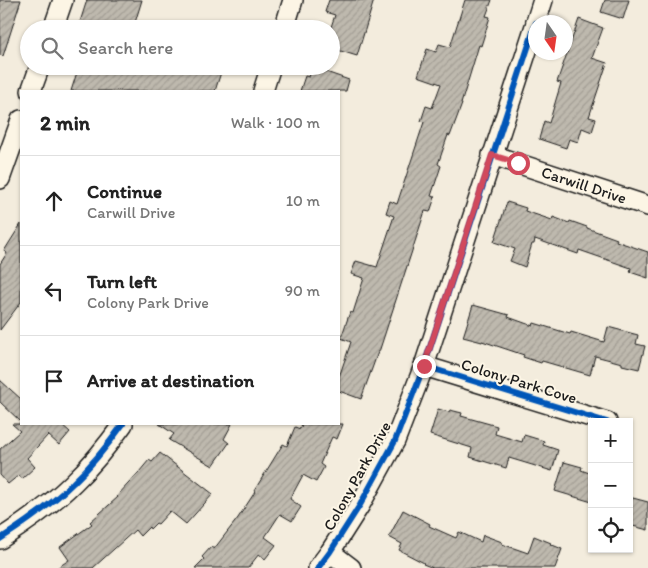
<!DOCTYPE html>
<meta charset="utf-8">
<style>
:root{--surface:#fff;--page:#f6f6f6;--text:#222;--muted:#767676;--line:#e0e0e0}
body{margin:0;font-family:Itim,sans-serif;background:var(--page);color:var(--text)}
.controls{position:absolute;right:15px;bottom:15px;display:grid;overflow:hidden;border-radius:0px;box-shadow:0 1px 4px #0004}
.controls button{width:45px;height:45px;display:grid;place-items:center;padding:0;border:0;border-bottom:1px solid var(--line);background:var(--surface);color:var(--text);font:25px sans-serif}
.compass{position:absolute;left:528px;top:15px;width:45px;height:45px;border-radius:50%;background:var(--surface);box-shadow:0 1px 4px #0004;rotate:167deg}
.stop{position:absolute;width:15px;height:15px;margin:-11px;border:4px solid #d1495b;border-radius:50%;background:#fff}
.stop.end{background:#d1495b;border-color:#fff;box-shadow:0 1px 5px #0008}
.list{margin:0;padding:0;list-style:none}
h2{display:flex;justify-content:space-between;align-items:center;height:65px;margin:0;padding:0 20px;font-size:21px}
h2 small{font-size:16px;font-weight:400;color:var(--muted)}
.list li{display:grid;grid-template-columns:32px 1fr auto;gap:15px;align-items:center;box-sizing:border-box;height:90px;padding:0 20px;border-top:1px solid var(--line)}
.list b{display:block;font-size:19px;white-space:nowrap}
.list p{margin:0;font-size:16px;white-space:nowrap;color:var(--muted)}
.list em{font-size:16px;font-style:normal;color:var(--muted)}
.icon{flex:none;width:28px;height:28px;fill:none;stroke:currentColor;stroke-width:2;stroke-linecap:round;stroke-linejoin:round}
.map{position:relative;flex:none;width:648px;height:568px;overflow:hidden}
.search{position:absolute;background:var(--surface);box-shadow:0 1px 4px #0004;left:20px;top:20px;width:320px;height:55px;display:flex;align-items:center;gap:12px;box-sizing:border-box;padding:0 18px;border-radius:28px;color:var(--muted);font-size:19px}
.panel{position:absolute;background:var(--surface);box-shadow:0 1px 4px #0004;left:20px;top:90px;width:320px;height:335px;border-radius:0px}
.map>svg:first-child{display:block}
.building{fill:url(#building-hatch);stroke:#1c1c1c}
.lines{fill:none;stroke-linecap:round;stroke-linejoin:round}
.minor-casing{stroke:#1c1c1c;stroke-width:22}
.minor{stroke:#fcf5e5;stroke-width:19}
.cycleway-casing{stroke:#fcf5e5;stroke-width:9}
.cycleway{stroke:#0057b8;stroke-width:6}
.route{stroke:#d1495b;stroke-width:6}
.labels{text-anchor:middle;dominant-baseline:central;stroke-width:4;stroke-linejoin:round;paint-order:stroke}
.street-label{font-size:16px;fill:#1c1c1c;stroke:#fcf5e5}
</style>
<div class="map">
<svg width="648" height="568" viewBox="0 0 648 568">
<defs>
<pattern id="building-hatch" width="6" height="6" patternUnits="userSpaceOnUse" patternTransform="scale(1.25)"><rect width="6" height="6" fill="#beb9ae"/><path d="M-1 1l2-2M0 6l6-6M5 7l2-2" fill="none" stroke="#a39e95"/></pattern>
</defs>
<rect width="100%" height="100%" fill="#f3ecdd"/>
<filter id="ink" filterUnits="userSpaceOnUse"><feTurbulence type="fractalNoise" baseFrequency=".02" numOctaves="2"/><feDisplacementMap in="SourceGraphic" scale="10" xChannelSelector="R" yChannelSelector="G"/><feConvolveMatrix kernelMatrix="1 2 1 2 8 2 1 2 1" color-interpolation-filters="sRGB"/></filter>
<g filter="url(#ink)">
<!-- building -->
<g class="building">
<polygon points="0,0 21,0 3,56 0,55"/>
<polygon points="87,0 142,0 133,29 92,29 79,25"/>
<polygon points="329,0 374,0 357,56 331,48 331,27 335,15 325,12"/>
<polygon points="465,0 492,0 486,16 490,17 481,46 479,45 461,104 462,104 450,136 448,135 438,164 441,166 431,196 435,197 430,212 425,211 379,352 378,352 361,399 339,391 339,377 351,342 341,338 350,312 353,313 364,278 351,274 356,261 377,267 394,216 386,213 390,201 397,204 424,122 421,121 426,106 432,108 441,84 418,76 427,49 436,52 439,44 450,47"/>
<polygon points="605,0 629,0 623,19 601,12"/>
<polygon points="579,19 603,28 592,58 607,63 589,117 596,119 592,132 582,128 578,142 569,139 566,148 539,139 544,121 549,123 561,83 557,82"/>
<polygon points="79,66 223,66 215,91 71,91"/>
<polygon points="313,66 328,66 326,72 349,80 346,91 300,91 305,76 309,77"/>
<polygon points="507,202 526,208 525,211 552,220 553,217 569,223 570,221 587,227 587,228 617,239 616,241 648,252 648,278 630,272 631,268 579,250 578,254 535,239 534,244 532,244 525,267 510,261 515,249 494,242"/>
<polygon points="21,224 21,302 0,330 0,264 7,253 4,251"/>
<polygon points="473,305 509,315 508,317 533,326 534,323 570,334 571,332 604,342 608,327 638,335 636,344 645,346 639,369 622,365 622,363 595,356 590,375 542,361 541,363 523,357 524,355 482,341 482,342 463,337"/>
<polygon points="0,380 21,399 21,422 0,402"/>
<polygon points="438,409 449,412 450,410 462,413 461,416 497,426 495,434 522,442 524,435 544,441 543,445 558,450 552,471 509,458 506,468 470,457 472,448 430,435"/>
<polygon points="12,424 61,424 70,432 59,445 48,435 27,458 35,467 22,479 19,475 8,484 0,475 0,449 20,431"/>
<polygon points="159,424 232,424 224,439 229,443 213,466 169,440 174,434"/>
<polygon points="300,424 343,424 337,439 332,437 320,464 324,467 316,482 303,475 290,499 301,507 292,521 280,514 265,537 276,545 265,559 259,554 248,568 195,568 204,559 202,557 211,547 214,549 238,518 255,492 254,491 283,444 287,446 295,427 300,429 302,425"/>
<polygon points="160,453 213,494 186,524 170,511 158,524 156,523 150,529 149,527 140,536 135,530 93,568 57,568 69,560 60,547 92,524 90,522 118,497 117,496 139,472 149,460 152,462"/>
<polygon points="564,462 582,467 581,470 592,474 592,502 555,491"/>
<polygon points="629,497 648,502 648,530 629,525"/>
<polygon points="403,510 430,524 429,526 456,538 459,532 481,542 483,535 502,542 502,544 528,553 534,536 551,543 550,544 562,549 555,568 433,568 423,564 424,563 399,550 402,544 389,537"/>
</g>
<g class="lines">
<defs>
<g id="minor">
<polyline points="536,22 543,0"/>
<polyline points="53,29 63,0"/>
<polyline points="284,29 293,0"/>
<polyline points="31,91 40,66"/>
<polyline points="263,91 271,66"/>
<polyline points="492,155 648,206"/>
<polyline points="0,179 21,120"/>
<polyline points="424,366 607,422"/>
<path d="M0,539C25,523 52,504 73,483C92,465 108,445 123,424"/>
<polyline points="330,552 351,568"/>
<polyline points="318,568 330,552 360,505 395,441 424,366 536,23"/>
</g>
</defs>
<!-- minor casing -->
<use href="#minor" class="minor-casing"/>
<!-- minor -->
<use href="#minor" class="minor"/>
<defs>
<g id="cycleway">
<polyline points="424,366 607,422"/>
<path d="M0,539C25,523 52,504 73,483C92,465 108,445 123,424"/>
<polyline points="318,568 330,552 360,505 395,441 424,366 536,23"/>
</g>
</defs>
<!-- cycleway casing -->
<use href="#cycleway" class="cycleway-casing"/>
<!-- cycleway -->
<use href="#cycleway" class="cycleway"/>
</g>
</g>
<g class="lines" filter="url(#ink)">
<!-- route -->
<polyline class="route" points="424,366 492,155 518,163"/>
</g>
<g class="labels">
<!-- street labels -->
<g class="street-label">
<text transform="translate(584 185) rotate(18)">Carwill Drive</text>
<text transform="translate(519 381) rotate(17)">Colony Park Cove</text>
<text transform="translate(357 476) rotate(-61)">Colony Park Drive</text>
</g>
</g>
</svg>
<div class="controls">
<button>+</button>
<button>−</button>
<button><svg class="icon" aria-label="locate" viewBox="0 0 24 24"><circle cx="12" cy="12" r="6"/><path d="M12 2v4M12 18v4M2 12h4M18 12h4"/></svg></button>
</div>
<svg class="compass" viewBox="-18 -18 36 36"><path d="M0-13l5 13h-10z" fill="#e53935"/><path d="M0 13l5-13h-10z" fill="#767676"/></svg>
<div class="stop" style="left:518px;top:163px"></div>
<div class="stop end" style="left:424px;top:366px"></div>
<div class="search"><svg class="icon" aria-label="search" viewBox="0 0 24 24"><circle cx="10" cy="10" r="6"/><path d="M15 15l6 6"/></svg>Search here</div>
<section class="panel">
<h2>2 min<small>Walk · 100 m</small></h2>
<ul class="list">
<li><svg class="icon" aria-label="ahead" viewBox="0 0 24 24"><path d="M12 20V5M6 11l6-6 6 6"/></svg><div><b>Continue</b><p>Carwill Drive</p></div><em>10 m</em></li>
<li><svg class="icon" aria-label="left" viewBox="0 0 24 24"><path d="M17 20v-9H6M10 6l-5 5 5 5"/></svg><div><b>Turn left</b><p>Colony Park Drive</p></div><em>90 m</em></li>
<li><svg class="icon" aria-label="arrive" viewBox="0 0 24 24"><path d="M6 21V4h12l-3 4 3 4H6"/></svg><div><b>Arrive at destination</b></div></li>
</ul>
</section>
</div>
